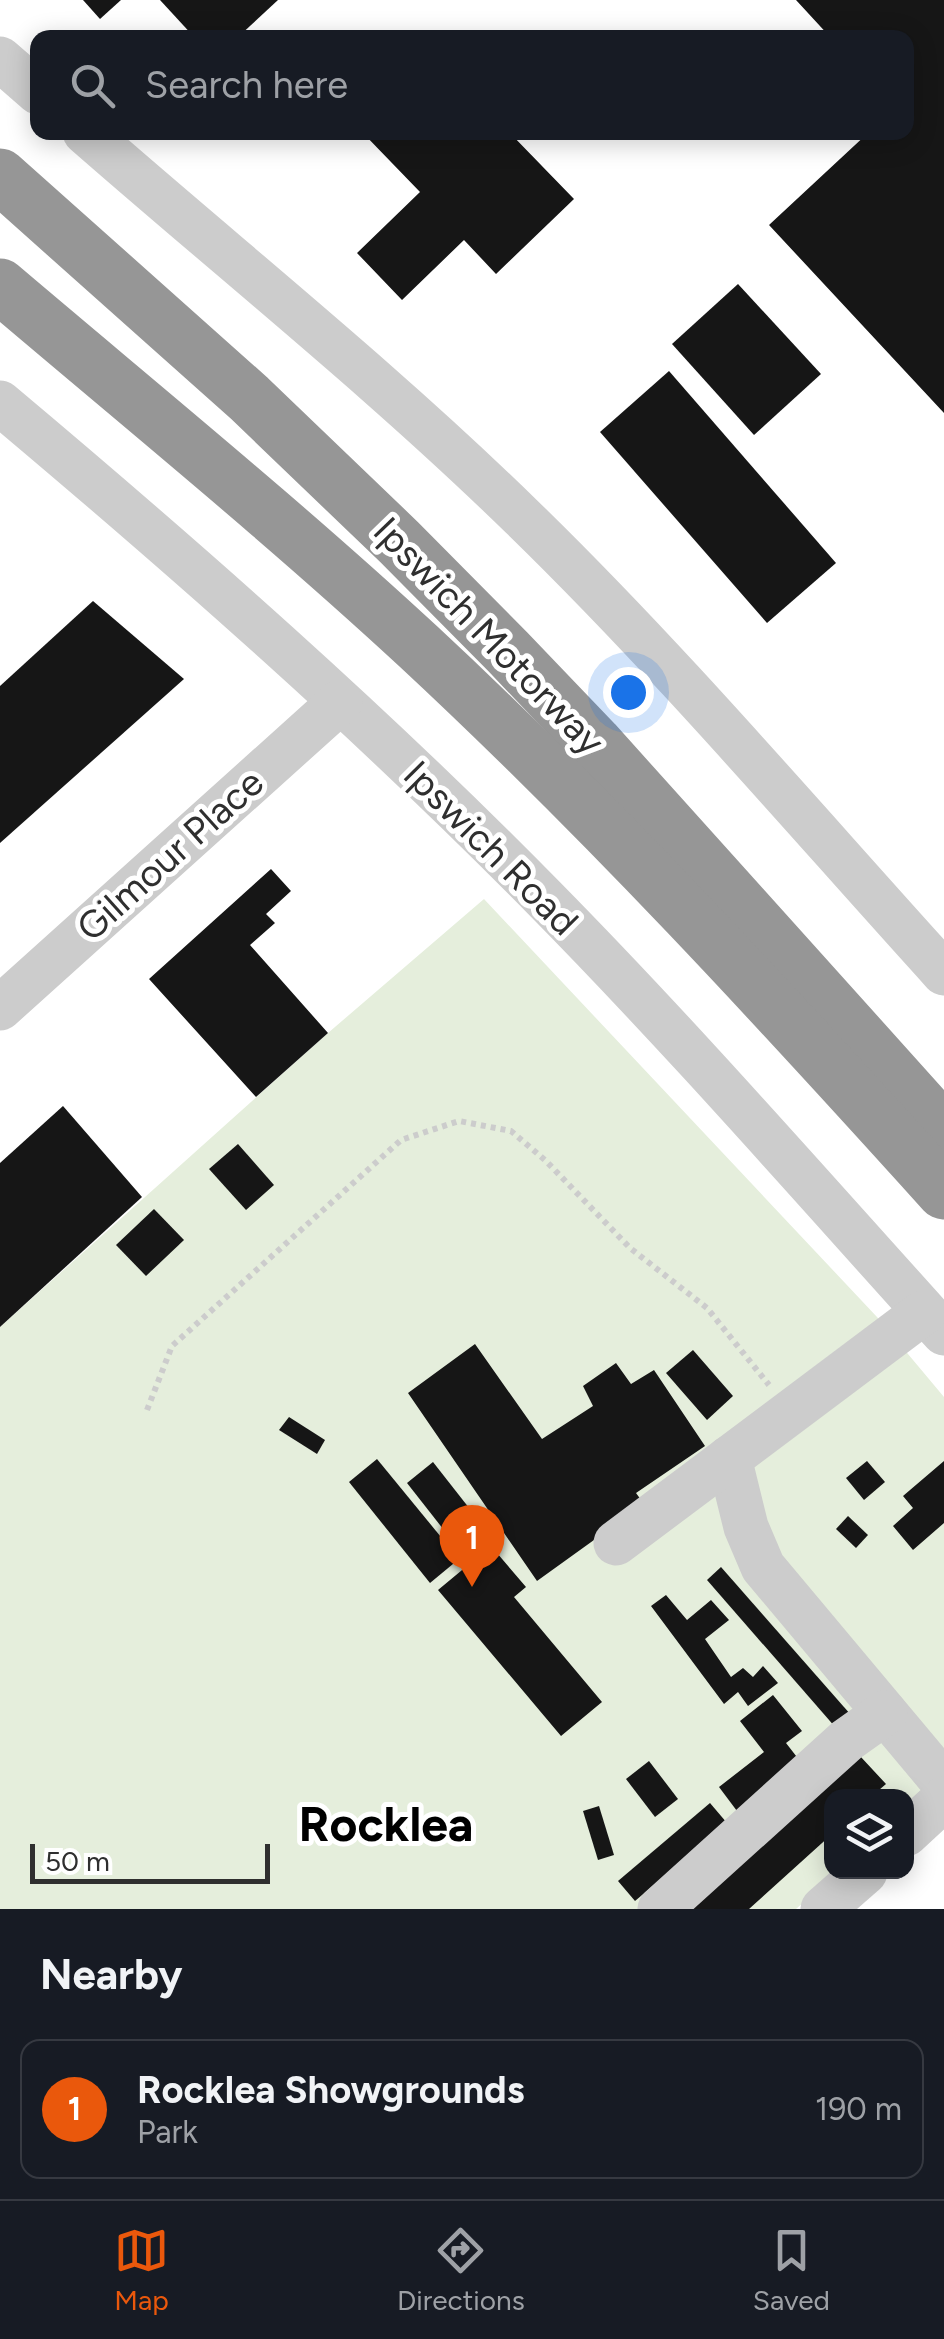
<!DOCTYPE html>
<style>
:root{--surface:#171b24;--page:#20242c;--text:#f1f3f6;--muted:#9ea1a6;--line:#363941;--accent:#ea580c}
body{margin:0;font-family:Figtree,sans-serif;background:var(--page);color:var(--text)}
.controls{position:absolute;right:30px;bottom:30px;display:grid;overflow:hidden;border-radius:20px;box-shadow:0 5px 25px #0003}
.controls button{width:90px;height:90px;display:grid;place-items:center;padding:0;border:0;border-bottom:2px solid var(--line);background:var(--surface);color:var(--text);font:50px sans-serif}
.scale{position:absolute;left:30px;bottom:25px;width:240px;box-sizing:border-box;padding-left:10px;border:5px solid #2f2f2f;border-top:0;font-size:28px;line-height:35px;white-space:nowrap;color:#2f2f2f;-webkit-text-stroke:8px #fff;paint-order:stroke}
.you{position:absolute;left:628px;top:692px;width:35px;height:35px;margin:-25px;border:8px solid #fff;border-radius:50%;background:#1a73e8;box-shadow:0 0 0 15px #1a73e833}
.badge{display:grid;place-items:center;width:65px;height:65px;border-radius:50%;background:var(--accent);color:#fff;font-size:32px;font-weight:700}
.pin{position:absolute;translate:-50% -82px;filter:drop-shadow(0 2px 5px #0008)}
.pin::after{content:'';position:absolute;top:52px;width:35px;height:30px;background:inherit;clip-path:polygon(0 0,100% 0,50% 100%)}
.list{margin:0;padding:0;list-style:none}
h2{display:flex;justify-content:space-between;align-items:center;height:130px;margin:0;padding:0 40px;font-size:42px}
h2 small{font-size:32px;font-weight:400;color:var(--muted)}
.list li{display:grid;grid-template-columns:65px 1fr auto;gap:30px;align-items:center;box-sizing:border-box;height:140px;margin:0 20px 20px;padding:0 20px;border:2px solid var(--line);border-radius:20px}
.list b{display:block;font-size:38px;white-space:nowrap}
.list p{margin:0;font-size:32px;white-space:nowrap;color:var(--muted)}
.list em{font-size:32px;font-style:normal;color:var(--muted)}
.icon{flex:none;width:55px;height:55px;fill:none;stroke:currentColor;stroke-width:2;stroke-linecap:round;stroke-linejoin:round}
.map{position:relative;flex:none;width:944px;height:1909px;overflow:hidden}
.search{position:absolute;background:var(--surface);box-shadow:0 5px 25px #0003;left:30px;right:30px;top:30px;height:110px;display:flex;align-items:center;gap:25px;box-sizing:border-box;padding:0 35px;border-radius:20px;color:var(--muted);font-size:38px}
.sheet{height:290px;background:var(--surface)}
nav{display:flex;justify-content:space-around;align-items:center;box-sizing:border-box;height:140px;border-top:2px solid var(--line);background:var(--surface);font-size:28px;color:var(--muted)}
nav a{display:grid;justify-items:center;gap:5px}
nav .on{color:var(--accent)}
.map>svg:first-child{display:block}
.green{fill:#e5eedc}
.building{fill:#161616}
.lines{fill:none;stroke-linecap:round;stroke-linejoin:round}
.path{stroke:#ccc;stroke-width:6;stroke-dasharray:5 5;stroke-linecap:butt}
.minor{stroke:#ccc;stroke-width:45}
.highway{stroke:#969696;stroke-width:55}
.labels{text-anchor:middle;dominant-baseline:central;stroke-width:10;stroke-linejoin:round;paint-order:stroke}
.street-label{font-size:38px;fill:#2f2f2f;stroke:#fff}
.district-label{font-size:48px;font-weight:bold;fill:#000;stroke:#fff}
</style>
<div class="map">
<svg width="944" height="1909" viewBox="0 0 944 1909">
<rect width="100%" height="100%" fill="#fff"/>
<!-- green -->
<polygon class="green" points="484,899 877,1317 944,1397 944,1777 907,1810 906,1796 832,1796 832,1872 838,1872 796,1909 0,1909 0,1327 328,1033"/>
<!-- building -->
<g class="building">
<polygon points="83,0 121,0 100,19"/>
<polygon points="160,0 278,0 237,38 195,38"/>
<polygon points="796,0 944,0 944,413 769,225 869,132 906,132 906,38 831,38"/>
<polygon points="362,132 509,132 574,199 496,274 464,240 402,300 357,253 420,192"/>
<polygon points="738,284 821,374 754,435 672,344"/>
<polygon points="669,371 836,563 767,623 600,432"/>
<polygon points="93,601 184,679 0,843 0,686"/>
<polygon points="271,869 291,891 266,914 275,923 250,945 328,1033 256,1097 149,979"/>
<polygon points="63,1106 142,1197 0,1327 0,1163"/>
<polygon points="238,1144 274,1185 246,1210 209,1169"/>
<polygon points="154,1209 184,1240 146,1276 116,1245"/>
<polygon points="475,1344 542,1439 593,1406 583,1386 616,1363 631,1384 654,1370 705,1446 636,1493 644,1504 537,1581 408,1393"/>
<polygon points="693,1350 733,1396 707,1420 666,1373"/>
<polygon points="289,1417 325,1440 317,1454 279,1430"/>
<polygon points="377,1459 459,1559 430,1583 349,1482"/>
<polygon points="867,1461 885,1482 864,1500 846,1478"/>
<polygon points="944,1461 944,1523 913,1550 893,1526 913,1508 903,1496"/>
<polygon points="433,1462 484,1527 458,1548 407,1483"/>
<polygon points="848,1516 868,1535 856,1548 836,1529"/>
<polygon points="491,1546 526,1587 514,1597 602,1702 561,1736 438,1590"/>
<polygon points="721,1567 851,1715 836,1728 707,1580"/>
<polygon points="666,1595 687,1620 711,1600 729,1620 705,1639 731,1677 743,1668 753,1677 763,1666 778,1683 748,1706 738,1692 724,1704 651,1606"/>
<polygon points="773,1695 802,1731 786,1743 800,1761 737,1811 719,1787 764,1752 740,1721"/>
<polygon points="860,1756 886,1784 872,1796 832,1796 832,1834 749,1909 692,1909"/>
<polygon points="649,1761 678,1799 655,1817 626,1779"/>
<polygon points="710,1803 727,1823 635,1901 618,1881"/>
<polygon points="599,1806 614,1855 598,1860 583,1811"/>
</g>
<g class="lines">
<!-- path -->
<polyline class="path" points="147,1410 172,1346 401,1140 459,1121 511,1131 546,1161 630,1248 707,1308 769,1385"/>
<!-- minor -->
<g class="minor">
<polyline points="0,59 38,92"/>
<path d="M85,132C231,260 383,381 522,517C671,662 805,820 944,973"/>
<path d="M0,403C188,561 372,723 544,898C682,1038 812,1187 944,1333"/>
<polyline points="0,1008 340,702"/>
<polyline points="729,1458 746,1527 763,1567 944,1783"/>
<polyline points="616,1543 924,1312"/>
<polyline points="906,1834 944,1799"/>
<polyline points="660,1909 847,1740 885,1713"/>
<polyline points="823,1909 865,1872"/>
</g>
<!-- highway -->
<g class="highway">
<polyline points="0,176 249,398 399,542 508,652 595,743 944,1131"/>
<path d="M0,286C140,405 284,522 419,647C604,819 775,1005 944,1192"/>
</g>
</g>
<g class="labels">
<!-- street labels -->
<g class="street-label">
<text transform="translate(489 636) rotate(46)">Ipswich Motorway</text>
<text transform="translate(491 848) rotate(45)">Ipswich Road</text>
<text transform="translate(170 855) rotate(-42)">Gilmour Place</text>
</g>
<!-- district labels -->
<g class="district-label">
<text x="386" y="1824">Rocklea</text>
</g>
</g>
</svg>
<div class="controls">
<button><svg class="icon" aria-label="layers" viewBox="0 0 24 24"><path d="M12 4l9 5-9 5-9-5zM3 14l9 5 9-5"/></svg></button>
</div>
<div class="scale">50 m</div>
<div class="you"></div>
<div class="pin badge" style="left:472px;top:1587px">1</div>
<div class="search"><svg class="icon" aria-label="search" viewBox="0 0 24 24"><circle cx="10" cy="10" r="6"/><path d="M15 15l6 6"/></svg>Search here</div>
</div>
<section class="sheet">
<h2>Nearby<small></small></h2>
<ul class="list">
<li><span class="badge">1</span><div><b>Rocklea Showgrounds</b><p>Park</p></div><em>190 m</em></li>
</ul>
</section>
<nav>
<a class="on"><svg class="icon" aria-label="map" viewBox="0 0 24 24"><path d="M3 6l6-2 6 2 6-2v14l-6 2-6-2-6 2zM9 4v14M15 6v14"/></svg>Map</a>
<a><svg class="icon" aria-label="directions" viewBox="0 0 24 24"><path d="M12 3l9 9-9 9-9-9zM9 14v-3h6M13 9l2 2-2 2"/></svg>Directions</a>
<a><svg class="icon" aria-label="saved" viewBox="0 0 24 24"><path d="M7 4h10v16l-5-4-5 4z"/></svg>Saved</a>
</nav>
